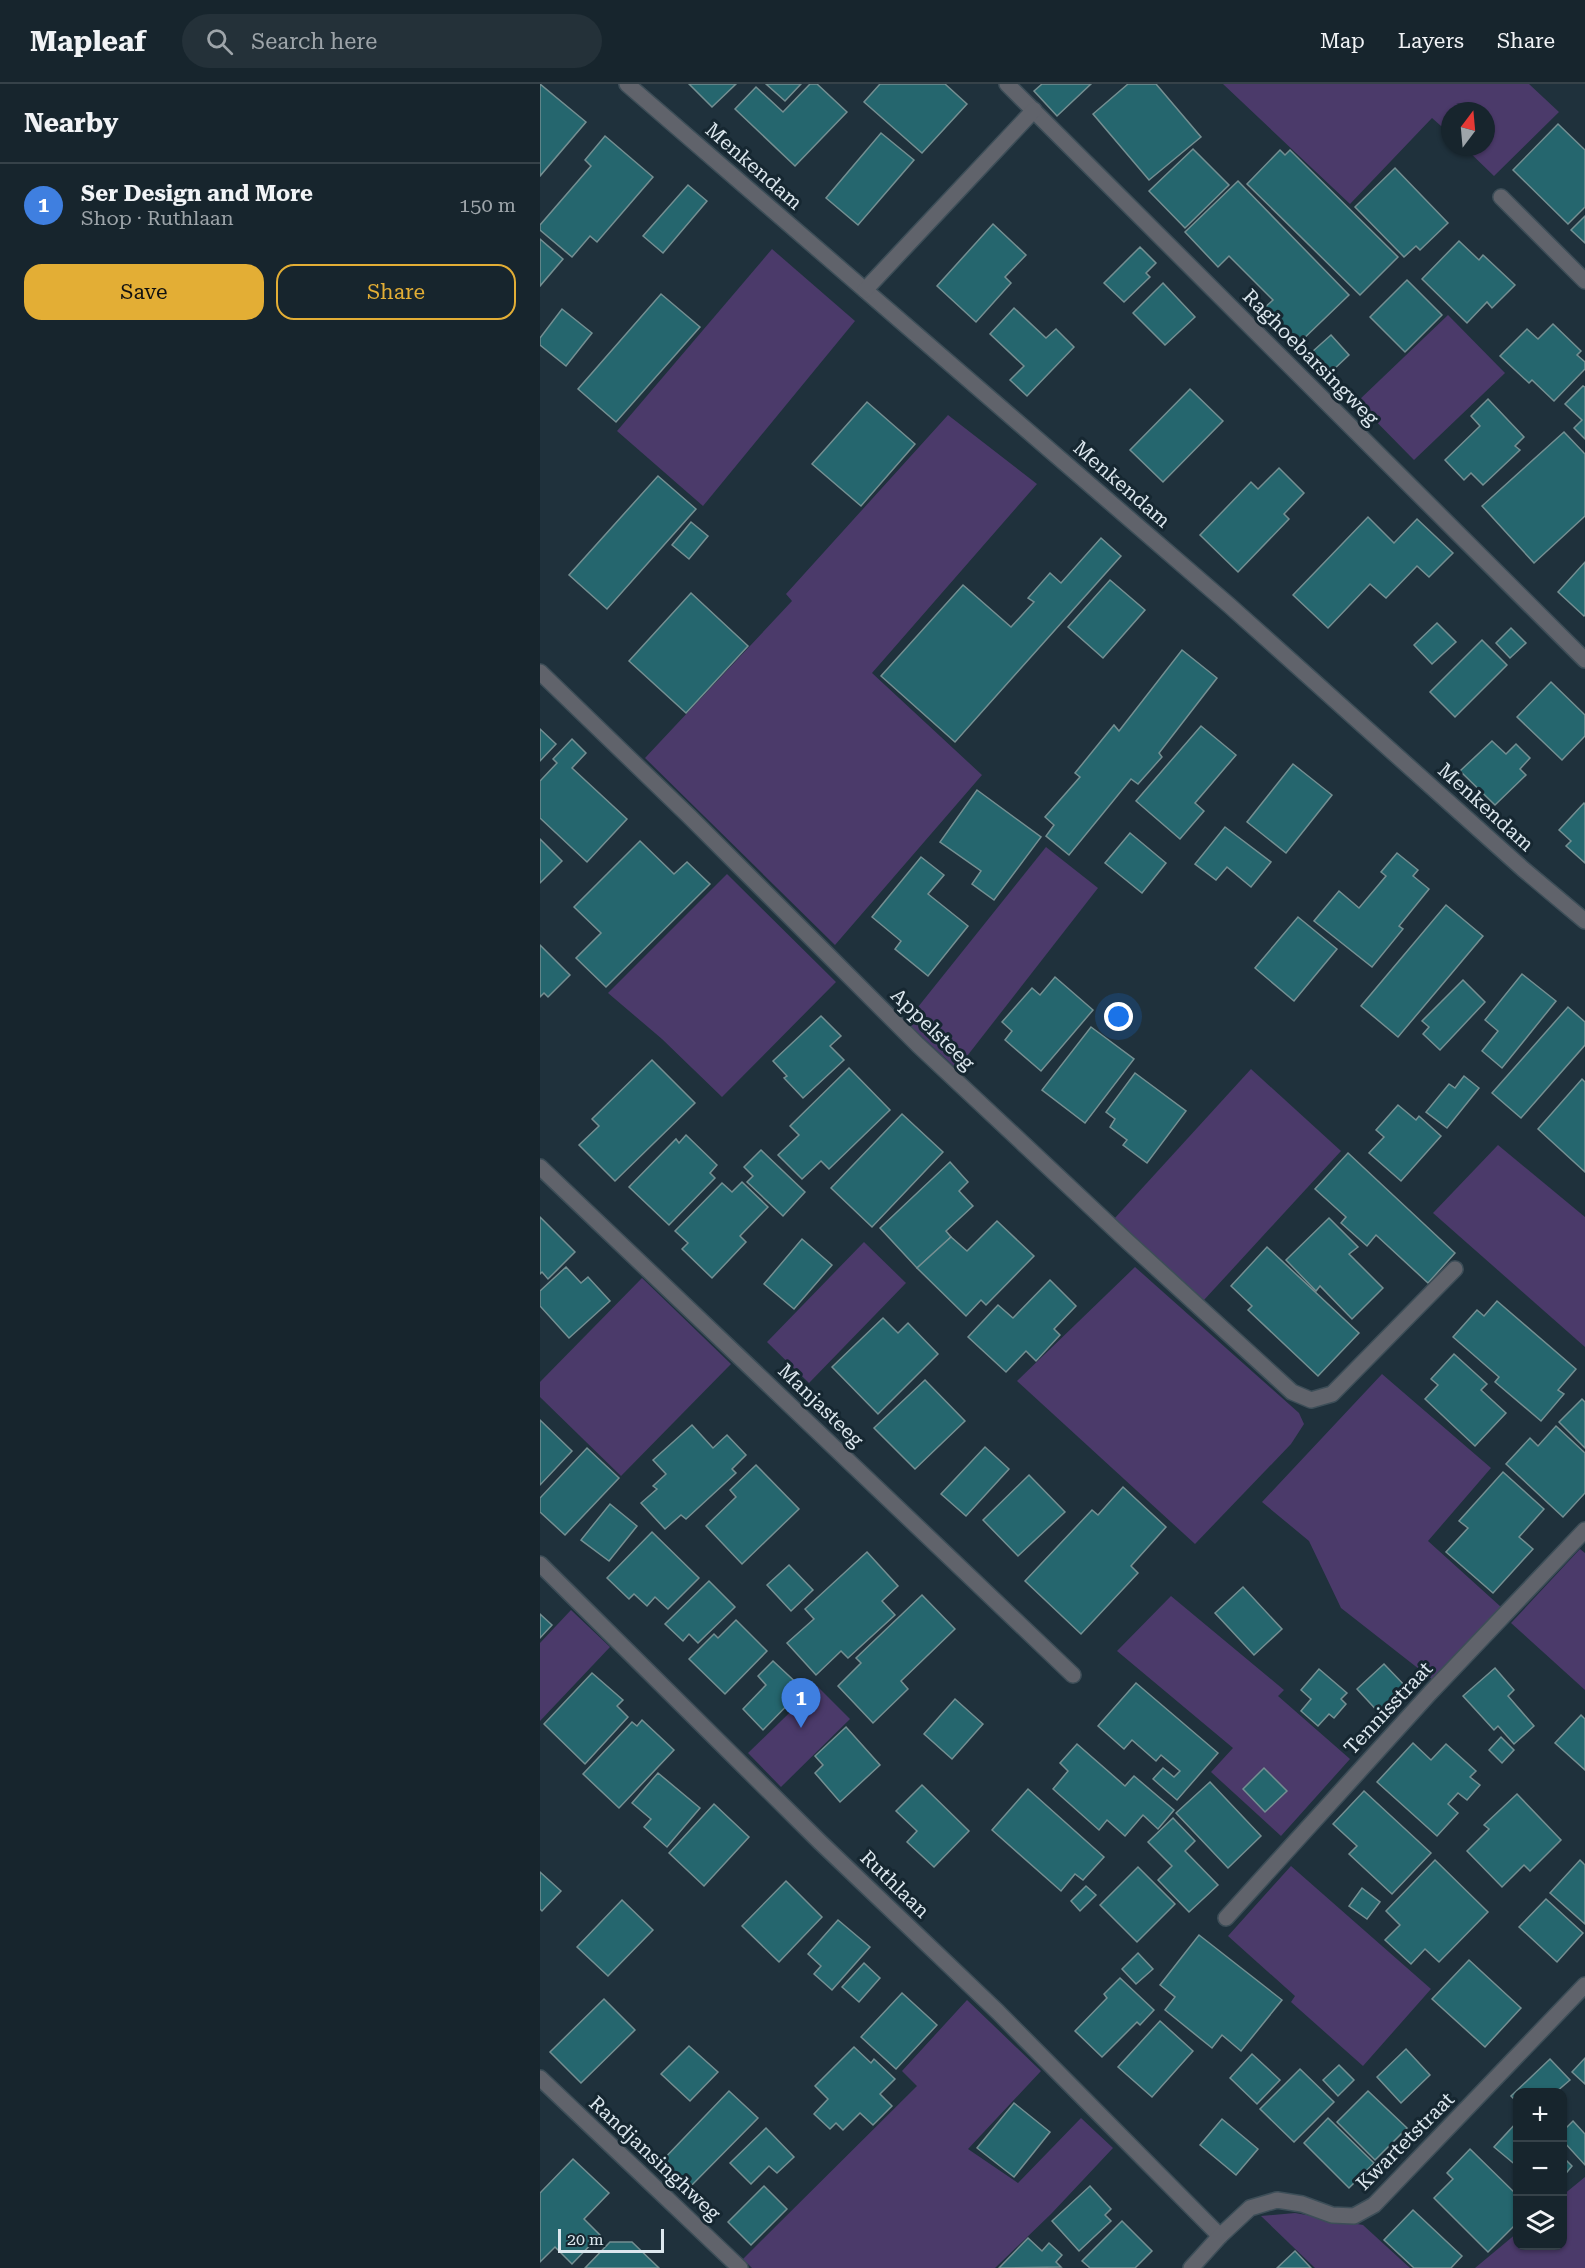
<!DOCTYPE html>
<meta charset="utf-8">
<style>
:root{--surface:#17252d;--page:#243139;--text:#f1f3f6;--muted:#9ea5aa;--line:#364249;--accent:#e3ae35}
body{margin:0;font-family:"Roboto Serif",serif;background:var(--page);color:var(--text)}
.controls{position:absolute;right:18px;bottom:18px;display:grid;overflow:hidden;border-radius:12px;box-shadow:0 2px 4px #0004}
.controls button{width:54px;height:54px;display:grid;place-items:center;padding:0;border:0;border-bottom:2px solid var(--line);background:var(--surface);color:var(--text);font:30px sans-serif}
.compass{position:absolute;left:901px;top:18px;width:54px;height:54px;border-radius:50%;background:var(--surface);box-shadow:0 2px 4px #0004;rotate:16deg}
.scale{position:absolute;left:18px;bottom:15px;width:106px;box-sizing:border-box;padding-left:6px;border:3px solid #dce7ee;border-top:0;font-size:16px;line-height:21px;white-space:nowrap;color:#dce7ee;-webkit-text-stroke:4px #162731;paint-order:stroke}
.you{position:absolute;left:579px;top:933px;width:21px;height:21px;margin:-15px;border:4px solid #fff;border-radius:50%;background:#1a73e8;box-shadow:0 0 0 9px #1a73e833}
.badge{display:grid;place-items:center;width:39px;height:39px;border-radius:50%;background:var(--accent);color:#fff;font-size:20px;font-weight:700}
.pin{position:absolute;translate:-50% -50px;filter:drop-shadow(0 2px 3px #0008)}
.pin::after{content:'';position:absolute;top:32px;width:21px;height:18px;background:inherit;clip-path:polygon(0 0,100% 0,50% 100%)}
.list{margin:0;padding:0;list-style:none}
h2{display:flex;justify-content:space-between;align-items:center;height:78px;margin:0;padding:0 24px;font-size:26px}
h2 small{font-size:20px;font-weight:400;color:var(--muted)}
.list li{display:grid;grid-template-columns:39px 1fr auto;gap:18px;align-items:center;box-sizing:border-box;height:84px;padding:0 24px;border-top:2px solid var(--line)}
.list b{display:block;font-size:22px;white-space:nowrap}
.list p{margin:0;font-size:20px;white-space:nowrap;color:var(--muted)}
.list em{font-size:20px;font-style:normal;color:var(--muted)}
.actions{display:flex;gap:12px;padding:18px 24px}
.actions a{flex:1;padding:14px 0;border:2px solid var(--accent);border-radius:18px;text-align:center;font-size:21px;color:var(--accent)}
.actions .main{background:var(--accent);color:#111}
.icon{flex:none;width:33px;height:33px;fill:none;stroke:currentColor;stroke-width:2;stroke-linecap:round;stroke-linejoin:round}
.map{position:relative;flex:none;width:1045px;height:2184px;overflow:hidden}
header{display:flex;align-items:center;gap:36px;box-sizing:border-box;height:84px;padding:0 30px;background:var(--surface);border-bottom:2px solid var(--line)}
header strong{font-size:28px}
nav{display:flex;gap:33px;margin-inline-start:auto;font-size:21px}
.search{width:420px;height:54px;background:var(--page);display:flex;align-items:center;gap:15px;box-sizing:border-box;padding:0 21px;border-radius:33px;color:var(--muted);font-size:22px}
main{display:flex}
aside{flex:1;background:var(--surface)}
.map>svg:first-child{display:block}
.green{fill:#4b3a6a}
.building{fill:#25666e;stroke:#748f92;stroke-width:1.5}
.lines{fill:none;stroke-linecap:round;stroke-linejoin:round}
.street-casing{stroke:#3d4e58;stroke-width:18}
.street{stroke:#60636b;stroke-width:15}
.labels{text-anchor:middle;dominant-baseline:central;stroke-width:6;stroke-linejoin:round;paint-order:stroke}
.street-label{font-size:20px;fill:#dce7ee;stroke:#162731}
</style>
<header>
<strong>Mapleaf</strong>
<div class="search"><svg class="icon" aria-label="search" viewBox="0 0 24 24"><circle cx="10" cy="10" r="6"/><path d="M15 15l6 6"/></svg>Search here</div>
<nav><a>Map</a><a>Layers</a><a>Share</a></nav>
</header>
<main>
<aside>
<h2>Nearby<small></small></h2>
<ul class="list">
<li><span class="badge" style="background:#3f7fe0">1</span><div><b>Ser Design and More</b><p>Shop · Ruthlaan</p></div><em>150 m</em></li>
</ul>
<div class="actions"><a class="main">Save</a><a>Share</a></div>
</aside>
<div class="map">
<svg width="1045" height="2184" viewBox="0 0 1045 2184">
<rect width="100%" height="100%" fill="#1f313c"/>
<!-- green -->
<g class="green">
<polygon points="683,0 989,0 1019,28 954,92 924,63 946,63 946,27 910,27 910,50 892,34 810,120"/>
<polygon points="232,165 315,237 163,422 77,347"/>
<polygon points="908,231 965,289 874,376 817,318"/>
<polygon points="408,331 497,400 332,589 442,691 295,861 105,674 252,517 246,510"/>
<polygon points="506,763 558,804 417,985 366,938"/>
<polygon points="187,790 296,898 182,1013 122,955 68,909"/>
<polygon points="711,985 801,1067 664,1216 574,1135"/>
<polygon points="958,1061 1045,1133 1045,1263 893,1129"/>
<polygon points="324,1158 366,1199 269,1299 227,1258"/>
<polygon points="595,1183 759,1329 764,1340 751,1360 655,1460 477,1297"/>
<polygon points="102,1194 191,1280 81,1392 0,1313 0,1298"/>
<polygon points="842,1290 951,1384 888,1457 961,1523 893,1596 801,1524 769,1457 722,1418"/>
<polygon points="1040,1465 1045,1469 1045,1606 971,1539"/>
<polygon points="631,1512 744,1606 738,1612 810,1675 741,1752 671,1688 693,1664 577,1567"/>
<polygon points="31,1526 70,1563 0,1637 0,1559"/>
<polygon points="277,1602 310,1635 241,1703 208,1669"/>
<polygon points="751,1782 891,1905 823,1982 751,1918 755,1912 688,1852"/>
<polygon points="427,1916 501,1987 428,2065 478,2099 541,2034 573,2064 511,2130 455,2184 212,2184 203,2175 377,2002 362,1987"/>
<polygon points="1045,2093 1045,2184 935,2184 977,2149 978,2162 1023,2162 1023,2111"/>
<polygon points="755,2129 823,2141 870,2184 775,2184 721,2132"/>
</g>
<!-- building -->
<g class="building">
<polygon points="0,0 46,38 0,92"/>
<polygon points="149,0 196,0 172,23"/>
<polygon points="226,0 261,0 245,17"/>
<polygon points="270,0 277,0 307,28 255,82 195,25 216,3 243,28"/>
<polygon points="340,0 405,0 427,20 382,69 324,18"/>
<polygon points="502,0 551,0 517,32 494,7"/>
<polygon points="588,0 616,0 661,53 609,96 553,30"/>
<polygon points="1018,40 1045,66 1045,123 1028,140 973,86"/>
<polygon points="341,49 374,76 318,141 286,114"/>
<polygon points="65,52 113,93 57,158 50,152 32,173 0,146 0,141 51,82 45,76"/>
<polygon points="653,65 689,101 645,144 609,107"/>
<polygon points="740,66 745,71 750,66 858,173 820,211 707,100"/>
<polygon points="855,84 908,139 880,166 876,162 864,173 815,123"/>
<polygon points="698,97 809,211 757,261 722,226 733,216 689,172 678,183 645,148"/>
<polygon points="148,101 167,117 123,169 103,152"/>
<polygon points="1045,132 1045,159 1031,146"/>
<polygon points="453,140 486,171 465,193 471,199 436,238 397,202"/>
<polygon points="0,155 23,175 0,202"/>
<polygon points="919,157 939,176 943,171 975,201 952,224 947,218 927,239 882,195"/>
<polygon points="600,163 616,179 606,189 610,193 584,218 564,199"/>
<polygon points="867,196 902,231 865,268 830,233"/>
<polygon points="623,199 655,233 625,261 593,229"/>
<polygon points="121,210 160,243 76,338 38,305"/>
<polygon points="474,224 506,254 516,245 534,263 487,312 470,296 484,282 450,250"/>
<polygon points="22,225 52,249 26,282 0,261 0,254"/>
<polygon points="1013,240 1041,267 1037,271 1045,278 1045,285 1014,317 992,296 989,299 960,272 987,245 998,255"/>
<polygon points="791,251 809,271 790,289 772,268"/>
<polygon points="1043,302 1045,303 1045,355 1034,344 1042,336 1025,320"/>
<polygon points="650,305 683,337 623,398 590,366"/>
<polygon points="948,315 984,353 975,362 980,366 943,401 931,389 924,396 905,376 940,342 931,332"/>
<polygon points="327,318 375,360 321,422 272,380"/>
<polygon points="1024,348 1045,370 1045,432 994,479 942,422"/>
<polygon points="739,384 764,409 744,430 749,435 698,488 660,451 711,398 718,405"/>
<polygon points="118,392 156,425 67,525 29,491"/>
<polygon points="828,433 854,459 877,435 913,469 889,493 877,482 846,514 830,500 788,544 753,511"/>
<polygon points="151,438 168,452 149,475 132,461"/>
<polygon points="561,454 581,472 415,658 341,592 423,501 471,543 494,518 488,514 510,489 521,499"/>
<polygon points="1045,478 1045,531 1044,532 1018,508"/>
<polygon points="570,496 605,526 563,574 528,543"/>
<polygon points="151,509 208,562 146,629 89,577"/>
<polygon points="897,539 916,558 892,580 874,561"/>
<polygon points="971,544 986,559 970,574 956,559"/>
<polygon points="942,556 967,581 915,633 890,608"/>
<polygon points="642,566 677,594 619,669 622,673 598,700 591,695 529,771 506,752 514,741 505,733 540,693 535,689 574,641 579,647"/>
<polygon points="1011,598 1045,631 1045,652 1022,676 977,633"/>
<polygon points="661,642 696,671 655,719 664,727 640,755 596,717"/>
<polygon points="0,645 16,660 0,677"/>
<polygon points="32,655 46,669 32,684 87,735 47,778 0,734 0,697 17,679 13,675"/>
<polygon points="952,657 966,670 976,660 990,674 980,685 986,691 955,721 920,687"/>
<polygon points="753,680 792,711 746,769 707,738"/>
<polygon points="437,706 501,753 454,816 432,800 441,787 400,758"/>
<polygon points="1044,719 1045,721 1045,779 1026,762 1031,757 1019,746"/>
<polygon points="685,743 731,778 711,803 687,783 676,796 655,780"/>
<polygon points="590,749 626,779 602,809 565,779"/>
<polygon points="0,755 22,777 0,799"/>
<polygon points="100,757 134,790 147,778 170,800 66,903 36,874 61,849 34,823"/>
<polygon points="857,769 878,786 873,792 889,805 859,842 863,845 832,883 774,837 799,807 819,824 846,792 841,788"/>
<polygon points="381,773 404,791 388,810 428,842 388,892 355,865 361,857 332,833"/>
<polygon points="906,821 943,852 858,953 821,922"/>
<polygon points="758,833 797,865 754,917 715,884"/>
<polygon points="0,861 30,891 8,913 4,909 0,913"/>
<polygon points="982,890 1016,917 962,984 942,967 958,947 945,936"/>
<polygon points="515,893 553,926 501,987 465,956 472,947 462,938 492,904 500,911"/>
<polygon points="923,896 945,918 900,966 883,950 889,943 882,937"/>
<polygon points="1028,923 1045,938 1045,961 981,1034 952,1009"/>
<polygon points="281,932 301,952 290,962 304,976 263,1014 244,994 247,992 233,977"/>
<polygon points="551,943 594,975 545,1039 502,1006"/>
<polygon points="112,976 155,1019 75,1097 39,1061 59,1042 52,1035"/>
<polygon points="309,984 350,1026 289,1085 281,1077 262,1095 238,1071 259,1051 250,1042"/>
<polygon points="595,989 646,1027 607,1079 583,1061 587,1056 570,1043 575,1035 566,1028"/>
<polygon points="924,992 939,1004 907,1044 886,1028 909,1000 915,1004"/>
<polygon points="1042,995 1045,998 1045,1088 998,1045"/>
<polygon points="858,1021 876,1036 879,1032 901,1052 861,1097 829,1069 844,1053 836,1046"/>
<polygon points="362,1030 403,1068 332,1143 291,1104"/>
<polygon points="146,1051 177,1081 170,1089 175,1094 129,1141 89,1103 136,1055 139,1059"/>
<polygon points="221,1066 265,1108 243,1132 207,1098 213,1092 204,1083"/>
<polygon points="808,1069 915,1169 888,1199 836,1151 827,1162 801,1139 806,1133 775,1105"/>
<polygon points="410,1078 428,1098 419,1107 433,1122 406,1147 411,1153 377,1184 340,1144"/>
<polygon points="202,1098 228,1123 200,1152 206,1158 172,1194 142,1165 148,1159 135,1147 182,1099 192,1108"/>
<polygon points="0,1133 35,1168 8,1195 2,1188 0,1190"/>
<polygon points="789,1134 818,1163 809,1170 843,1204 812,1235 780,1202 776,1207 746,1176"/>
<polygon points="457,1137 494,1172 446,1221 441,1216 426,1232 377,1184 411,1153 427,1167"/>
<polygon points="262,1155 292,1181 254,1225 224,1200"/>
<polygon points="727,1163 819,1249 778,1292 708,1226 712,1222 691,1202"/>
<polygon points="26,1183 41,1199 48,1193 70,1217 29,1254 0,1222 0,1207"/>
<polygon points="510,1196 536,1222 514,1245 520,1251 496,1277 486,1267 466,1288 428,1253 458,1221 473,1234"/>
<polygon points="957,1217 1036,1285 1018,1306 1024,1310 1001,1337 955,1298 959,1293 913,1253 937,1226 944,1232"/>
<polygon points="343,1234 358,1249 368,1239 398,1270 338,1330 292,1283"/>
<polygon points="914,1270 947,1300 941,1306 966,1329 935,1362 885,1315 898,1301 891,1295"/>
<polygon points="385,1296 425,1337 375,1385 334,1344"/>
<polygon points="1042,1315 1045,1318 1045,1364 1019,1338"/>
<polygon points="0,1336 32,1367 0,1401"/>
<polygon points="152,1341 173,1364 187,1351 206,1371 192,1385 196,1389 146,1435 141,1431 125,1445 101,1419 117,1405 113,1402 126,1390 113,1376"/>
<polygon points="1016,1342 1045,1369 1045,1409 1023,1433 966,1380 990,1354 998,1362"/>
<polygon points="445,1363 469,1385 426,1432 401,1410"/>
<polygon points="47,1364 79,1394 25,1451 0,1428 0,1414"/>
<polygon points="216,1381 259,1425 202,1480 166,1442 196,1413 190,1406"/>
<polygon points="963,1388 1004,1425 979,1453 993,1465 953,1509 906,1468 928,1444 919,1437"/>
<polygon points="489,1391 525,1428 478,1472 443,1436"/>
<polygon points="583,1403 626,1443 591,1482 598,1489 541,1550 485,1497 552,1426 558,1431"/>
<polygon points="70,1420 97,1442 69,1477 41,1456"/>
<polygon points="112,1448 159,1494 128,1525 115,1513 107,1522 94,1510 89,1515 67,1494"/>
<polygon points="327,1468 358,1502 342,1517 355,1531 308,1574 301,1567 276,1591 247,1559 274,1535 265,1525"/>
<polygon points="249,1481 273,1506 251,1527 227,1501"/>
<polygon points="169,1497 195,1523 158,1559 149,1550 143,1557 125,1540"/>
<polygon points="703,1503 742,1545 714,1571 675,1529"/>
<polygon points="382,1511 415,1545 361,1597 368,1605 333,1639 298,1602 321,1579 316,1574"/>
<polygon points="0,1530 12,1541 0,1554"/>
<polygon points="196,1536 227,1567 185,1610 149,1575 174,1550 178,1554"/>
<polygon points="233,1577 263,1605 223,1646 203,1625 226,1601 218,1592"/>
<polygon points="844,1580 868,1605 841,1631 817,1605"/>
<polygon points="955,1584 974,1606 968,1612 994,1642 974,1660 958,1642 954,1646 923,1612"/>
<polygon points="779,1585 807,1609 801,1615 806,1620 794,1634 789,1630 778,1642 761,1627 771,1615 761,1606"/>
<polygon points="52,1589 83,1616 77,1622 88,1633 45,1680 4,1640"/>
<polygon points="596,1599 678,1669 637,1716 613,1695 623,1684 634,1693 640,1687 621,1671 616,1677 592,1656 584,1665 558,1642"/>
<polygon points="415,1615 443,1640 412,1675 384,1650"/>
<polygon points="1041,1631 1045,1635 1045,1686 1015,1659"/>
<polygon points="102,1636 134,1666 79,1724 43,1690 92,1638 97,1642"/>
<polygon points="306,1643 340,1681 300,1718 275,1689 283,1681 275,1672"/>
<polygon points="961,1653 974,1666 962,1679 949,1666"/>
<polygon points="873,1659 891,1676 906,1660 936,1687 930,1693 940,1701 927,1716 918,1709 908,1720 918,1729 897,1752 837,1698"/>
<polygon points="537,1660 585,1702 594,1692 634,1726 618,1745 603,1731 585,1752 567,1736 559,1746 513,1705 528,1687 520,1679"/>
<polygon points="724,1684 747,1707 725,1728 703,1705"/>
<polygon points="118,1689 160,1724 127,1763 104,1743 111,1735 92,1719"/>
<polygon points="670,1698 721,1752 688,1784 636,1729"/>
<polygon points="382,1701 429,1747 394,1783 367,1758 377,1747 356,1727"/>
<polygon points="488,1705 564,1773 543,1796 535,1790 521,1807 452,1746"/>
<polygon points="824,1707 891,1769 852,1810 809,1770 817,1762 793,1740"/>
<polygon points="977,1710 1021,1756 990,1787 984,1781 962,1803 927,1767 949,1745 944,1741"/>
<polygon points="174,1720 209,1753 164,1802 129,1769"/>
<polygon points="633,1734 655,1757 645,1767 678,1801 649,1828 618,1796 632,1782 608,1758"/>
<polygon points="895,1776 948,1828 899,1878 885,1865 871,1880 845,1856 860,1841 846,1827"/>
<polygon points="1040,1776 1045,1781 1045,1840 1010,1809"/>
<polygon points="598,1783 635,1820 597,1858 560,1821"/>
<polygon points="0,1788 21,1807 2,1827 0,1825"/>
<polygon points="246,1797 282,1833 239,1878 202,1842"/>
<polygon points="546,1802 556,1811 540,1827 531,1817"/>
<polygon points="822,1804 840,1818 827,1835 809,1822"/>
<polygon points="1006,1815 1043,1849 1017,1878 979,1843"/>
<polygon points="82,1816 113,1846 68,1892 37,1863"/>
<polygon points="298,1836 330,1863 292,1906 274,1890 281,1882 268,1870"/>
<polygon points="659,1851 742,1916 701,1967 682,1951 672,1964 625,1926 635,1913 620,1901"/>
<polygon points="598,1869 613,1885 596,1900 582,1885"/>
<polygon points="929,1876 981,1924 945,1963 892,1915"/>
<polygon points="324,1879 340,1894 319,1918 302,1903"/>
<polygon points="580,1894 614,1926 600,1941 597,1938 562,1973 535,1947 567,1914 564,1910"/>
<polygon points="362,1909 397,1941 356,1985 321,1953"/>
<polygon points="64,1915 95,1946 41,1999 10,1968"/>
<polygon points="620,1937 653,1967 612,2013 578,1983"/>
<polygon points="149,1962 178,1988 150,2017 121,1990"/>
<polygon points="314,1963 331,1979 334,1975 355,1995 340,2010 352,2022 333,2041 320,2029 303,2046 296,2039 290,2045 274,2030 288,2015 275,2002"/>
<polygon points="866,1965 890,1991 861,2019 837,1993"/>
<polygon points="712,1970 740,1996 717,2020 690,1994"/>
<polygon points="1045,1974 1045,2000 1032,1988"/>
<polygon points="1010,1975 1030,1996 1016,2008 978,2008 978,2019 971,2012"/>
<polygon points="799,1981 814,1996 798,2012 783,1996"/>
<polygon points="760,1985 794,2018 754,2058 720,2025"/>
<polygon points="189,2007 218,2034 149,2104 121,2078"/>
<polygon points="828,2007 867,2044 835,2076 797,2038"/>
<polygon points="474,2019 510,2048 474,2093 437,2064"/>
<polygon points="788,2034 834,2079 809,2104 764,2059"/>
<polygon points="682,2035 718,2065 696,2091 660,2061"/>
<polygon points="978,2037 978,2083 954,2063"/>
<polygon points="1033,2037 1045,2050 1045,2081 1023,2057 1023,2047"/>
<polygon points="226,2044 254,2073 237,2089 229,2082 211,2100 190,2079"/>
<polygon points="930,2065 978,2112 978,2138 948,2168 894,2114 913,2095 907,2089"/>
<polygon points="1023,2073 1032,2082 1023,2093"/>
<polygon points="33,2075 69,2109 44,2135 60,2151 32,2180 15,2163 0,2178 0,2109"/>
<polygon points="224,2102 247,2125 211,2161 188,2138"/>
<polygon points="550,2102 571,2125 565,2131 571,2137 539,2167 512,2137"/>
<polygon points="873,2126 922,2172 911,2184 874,2184 844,2156"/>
<polygon points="582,2137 612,2167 595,2184 550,2184 542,2177"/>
<polygon points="488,2154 502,2167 509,2159 522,2171 516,2178 521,2183 459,2184"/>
<polygon points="70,2158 92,2158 119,2184 45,2184"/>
<polygon points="755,2167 771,2184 737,2184"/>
</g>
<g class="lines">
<defs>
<g id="street">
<polyline points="87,0 690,522 983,785 1045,837"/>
<polyline points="467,0 1045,576"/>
<polyline points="961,113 1045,197"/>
<polyline points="325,206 494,26"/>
<polyline points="0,588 150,733 378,961 587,1157 752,1308 771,1316 792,1310 915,1185"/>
<polyline points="0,1083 533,1591"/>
<polyline points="0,1480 280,1758 458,1928 680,2152"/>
<polyline points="686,1834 890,1609 1045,1446"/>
<polyline points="0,1994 200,2184"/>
<polyline points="651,2184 680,2152 710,2124 737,2116 762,2120 792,2131 814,2132 834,2121 1045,1901"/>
</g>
</defs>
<!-- street casing -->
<use href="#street" class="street-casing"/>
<!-- street -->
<use href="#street" class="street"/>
</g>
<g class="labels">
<!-- street labels -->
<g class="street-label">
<text transform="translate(214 82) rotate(41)">Menkendam</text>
<text transform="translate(771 273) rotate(45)">Raghoebarsingweg</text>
<text transform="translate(582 400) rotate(41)">Menkendam</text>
<text transform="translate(946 723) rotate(42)">Menkendam</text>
<text transform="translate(393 945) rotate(44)">Appelsteeg</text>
<text transform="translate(281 1321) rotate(44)">Manjasteeg</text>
<text transform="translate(848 1624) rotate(-47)">Tennisstraat</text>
<text transform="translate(355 1800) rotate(44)">Ruthlaan</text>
<text transform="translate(865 2057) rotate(-45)">Kwartetstraat</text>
<text transform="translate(115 2074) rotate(43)">Randjansinghweg</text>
</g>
</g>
</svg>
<div class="controls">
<button>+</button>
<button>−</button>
<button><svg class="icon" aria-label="layers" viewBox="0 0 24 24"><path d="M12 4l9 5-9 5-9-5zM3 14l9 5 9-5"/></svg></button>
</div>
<svg class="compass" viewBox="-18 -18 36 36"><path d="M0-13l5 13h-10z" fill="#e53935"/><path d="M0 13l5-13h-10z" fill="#9ea5aa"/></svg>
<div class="scale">20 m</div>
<div class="you"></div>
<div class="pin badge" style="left:261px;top:1644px;background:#3f7fe0">1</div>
</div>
</main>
